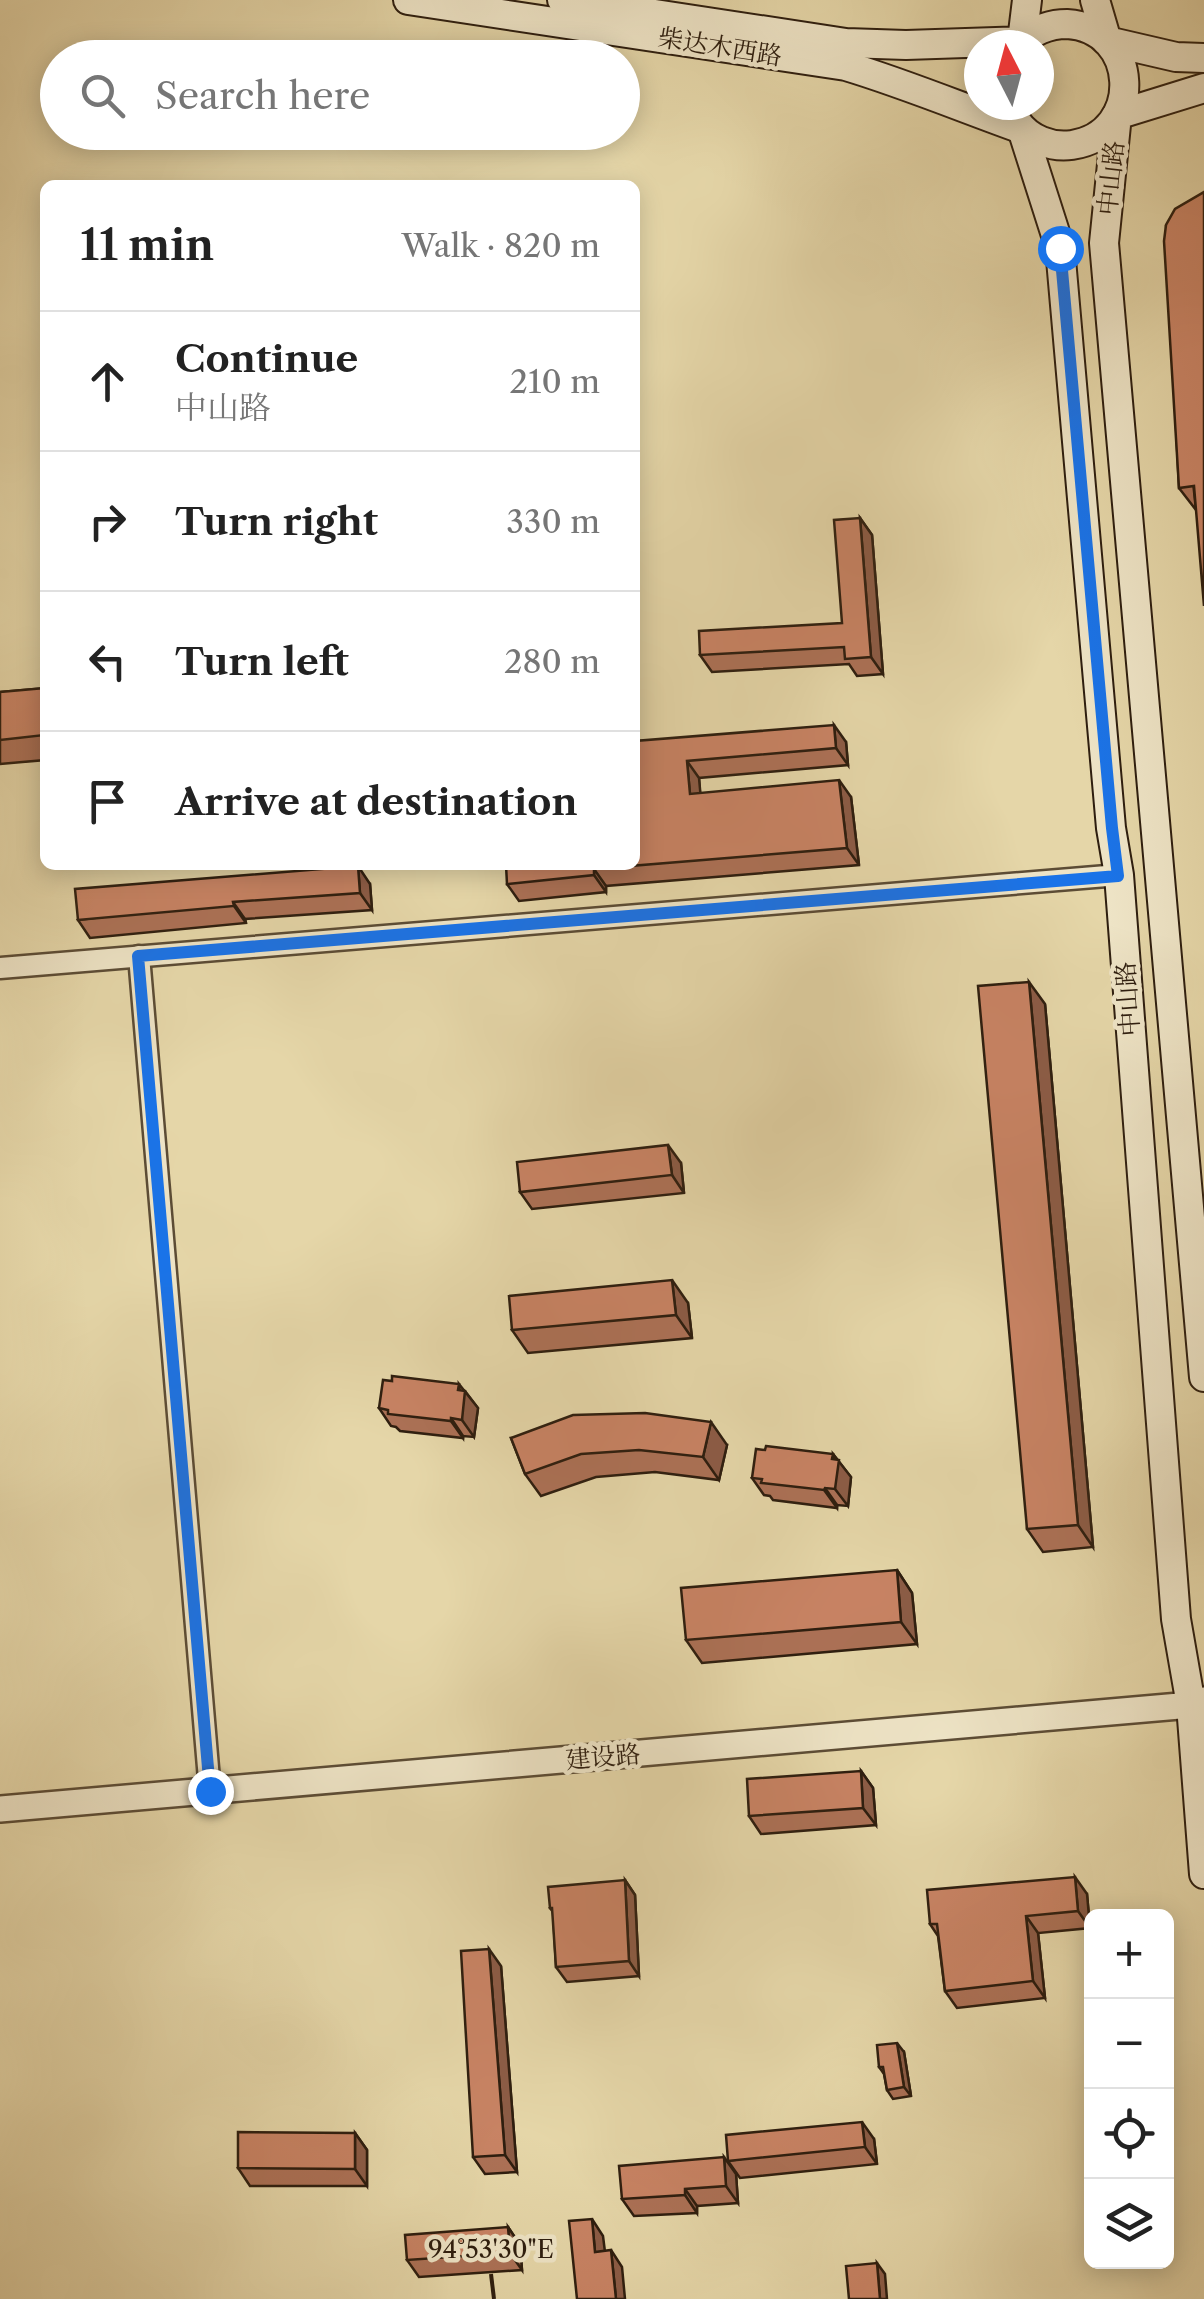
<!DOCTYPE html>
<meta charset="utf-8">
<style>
:root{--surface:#fff;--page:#f6f6f6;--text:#222;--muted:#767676;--line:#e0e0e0}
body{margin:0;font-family:"Libre Caslon Text","Noto Serif SC",serif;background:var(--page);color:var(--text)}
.controls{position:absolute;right:30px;bottom:30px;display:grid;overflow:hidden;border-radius:15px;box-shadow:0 5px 25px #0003}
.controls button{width:90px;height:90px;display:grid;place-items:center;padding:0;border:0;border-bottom:2px solid var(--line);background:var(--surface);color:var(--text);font:50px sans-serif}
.compass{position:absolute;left:964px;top:30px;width:90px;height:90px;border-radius:50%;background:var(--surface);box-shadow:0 5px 25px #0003;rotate:354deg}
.stop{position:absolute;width:30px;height:30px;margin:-22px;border:8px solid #1a73e8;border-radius:50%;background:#fff}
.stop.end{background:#1a73e8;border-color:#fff;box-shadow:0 2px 10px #0008}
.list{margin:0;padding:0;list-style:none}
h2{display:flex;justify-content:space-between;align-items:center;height:130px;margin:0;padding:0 40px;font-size:42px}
h2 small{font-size:32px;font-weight:400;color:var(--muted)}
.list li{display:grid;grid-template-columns:65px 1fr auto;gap:30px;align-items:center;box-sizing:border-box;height:140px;padding:0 40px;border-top:2px solid var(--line)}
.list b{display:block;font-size:38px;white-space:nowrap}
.list p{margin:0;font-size:32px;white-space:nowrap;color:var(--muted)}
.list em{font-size:32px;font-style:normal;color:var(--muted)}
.icon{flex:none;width:55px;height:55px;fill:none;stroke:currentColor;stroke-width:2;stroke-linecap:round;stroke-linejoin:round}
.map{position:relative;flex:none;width:1204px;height:2299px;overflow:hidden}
.search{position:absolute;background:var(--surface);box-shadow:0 5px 25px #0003;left:40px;top:40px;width:600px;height:110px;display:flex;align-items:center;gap:25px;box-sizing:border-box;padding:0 35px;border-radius:55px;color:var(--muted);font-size:38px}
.panel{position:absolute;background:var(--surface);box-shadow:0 5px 25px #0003;left:40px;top:180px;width:600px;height:690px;border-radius:15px}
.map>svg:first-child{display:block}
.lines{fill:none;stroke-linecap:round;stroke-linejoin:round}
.minor-casing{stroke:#5c4c35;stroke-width:25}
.tertiary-casing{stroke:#5c4c35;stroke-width:30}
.secondary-casing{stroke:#2e1e0f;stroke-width:32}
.minor{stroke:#eee4c6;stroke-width:20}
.tertiary{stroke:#eee4c6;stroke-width:25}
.secondary{stroke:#eee4c6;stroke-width:28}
.wall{fill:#ac7156;stroke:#2e1e0f;stroke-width:2.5}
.shaded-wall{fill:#8c5c46;stroke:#2e1e0f;stroke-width:2.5}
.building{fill:#c88364;stroke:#2e1e0f;stroke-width:2.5}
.route{stroke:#1a73e8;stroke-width:12}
.ticks{fill:none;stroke:#2e1e0f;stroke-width:4}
.labels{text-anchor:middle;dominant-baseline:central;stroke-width:9;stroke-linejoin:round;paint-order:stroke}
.street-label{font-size:25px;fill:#2e1e0f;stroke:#eee4c6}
.ticks-label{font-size:25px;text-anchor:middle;fill:#2e1e0f;stroke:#eee4c6;stroke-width:9;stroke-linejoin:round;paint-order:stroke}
</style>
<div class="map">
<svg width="1204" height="2299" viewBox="0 0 1204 2299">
<rect width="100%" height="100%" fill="#e5d6a8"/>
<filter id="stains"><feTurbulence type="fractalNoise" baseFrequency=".002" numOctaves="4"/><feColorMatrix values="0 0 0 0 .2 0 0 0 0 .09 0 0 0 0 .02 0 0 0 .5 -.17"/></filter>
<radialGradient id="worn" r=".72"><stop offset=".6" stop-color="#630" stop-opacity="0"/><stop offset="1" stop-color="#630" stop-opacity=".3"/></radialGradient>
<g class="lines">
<defs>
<g id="minor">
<polyline points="139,956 210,1791"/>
<polyline points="0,968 1119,875"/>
</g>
<polyline id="tertiary" points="0,1809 1191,1705 1204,1700"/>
<g id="secondary">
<path d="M408,0L846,66C906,84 963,108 1022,129"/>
<polyline points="562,0 846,43 906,45 1022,41 1027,0"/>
<polyline points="1095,0 1107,41 1176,57 1204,58"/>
<polyline points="1204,88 1117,115 1104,243 1204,1377"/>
<path d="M1017,122C1029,139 1051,148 1072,145C1145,134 1140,28 1067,24C1047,24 1032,31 1018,45"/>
<polyline points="1022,129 1060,248 1111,828 1119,875 1176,1619 1191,1705 1204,1874"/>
</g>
</defs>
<!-- minor casing -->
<use href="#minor" class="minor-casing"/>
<!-- tertiary casing -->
<use href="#tertiary" class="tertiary-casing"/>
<!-- secondary casing -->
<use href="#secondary" class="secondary-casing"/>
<!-- minor -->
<use href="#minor" class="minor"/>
<!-- tertiary -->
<use href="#tertiary" class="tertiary"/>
<!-- secondary -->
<use href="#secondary" class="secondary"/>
</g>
<!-- wall -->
<g class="wall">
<polygon points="1166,225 1196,510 1179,488"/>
<polygon points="860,518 872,535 883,674 857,676 849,664 712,672 700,655 842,623"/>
<polygon points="45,688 45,760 0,764 0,692"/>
<polygon points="635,741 846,742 848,765 699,778 700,793 851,797 859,865 606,886 606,892 519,901 507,884"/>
<polygon points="370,884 372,910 245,919 246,923 90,938 78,920"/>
<polygon points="1045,1004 1093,1547 1043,1552 1027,1529"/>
<polygon points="681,1163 684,1193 532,1209 520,1192"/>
<polygon points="688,1303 692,1338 528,1353 512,1330"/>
<polygon points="463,1390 465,1391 478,1408 474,1437 463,1436 463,1438 400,1431 396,1427 391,1426 379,1408"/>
<polygon points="511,1438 727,1445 719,1480 655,1472 596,1477 541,1496 525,1474"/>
<polygon points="833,1454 851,1477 848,1506 837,1505 837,1508 773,1500 770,1496 764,1495 752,1478"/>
<polygon points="897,1570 912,1593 917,1644 702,1663 686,1640"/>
<polygon points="861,1771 873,1788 876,1825 761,1834 749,1816"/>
<polygon points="625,1880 635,1895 639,1976 567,1982 556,1967 553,1912 550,1908"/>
<polygon points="1087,1894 1090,1928 1038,1933 1045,1998 957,2008 945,1991 938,1936 930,1924"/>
<polygon points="501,1966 517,2172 485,2174 473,2157"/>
<polygon points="904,2052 911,2096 893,2099 887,2090 884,2074 879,2067"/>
<polygon points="355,2133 367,2150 367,2186 250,2186 238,2168"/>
<polygon points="874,2139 877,2164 740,2178 728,2161"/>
<polygon points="736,2174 738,2203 697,2206 697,2213 634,2216 622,2199"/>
<polygon points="508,2227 520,2245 522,2270 419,2277 407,2260"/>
</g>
<!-- shaded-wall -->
<g class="shaded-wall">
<polygon points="860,518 872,535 883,674 871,657"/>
<polygon points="834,725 846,742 848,765 836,748"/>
<polygon points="687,761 699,778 702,811 690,794"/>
<polygon points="839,780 851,797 859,865 847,848"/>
<polygon points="358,866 370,884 372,910 360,893"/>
<polygon points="594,869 606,886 606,892 594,875"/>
<polygon points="233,902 245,919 246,923 234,906"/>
<polygon points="1029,982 1045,1004 1093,1547 1078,1525"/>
<polygon points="668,1145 681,1163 684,1193 672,1175"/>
<polygon points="672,1280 688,1303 692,1338 676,1315"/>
<polygon points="459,1384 478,1408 474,1437 462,1420"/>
<polygon points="451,1418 463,1436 463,1438 451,1421"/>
<polygon points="711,1422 727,1445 719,1480 703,1457"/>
<polygon points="833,1454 851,1477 848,1506 835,1489"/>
<polygon points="825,1488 837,1505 837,1508 824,1490"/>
<polygon points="897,1570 912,1593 917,1644 901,1622"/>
<polygon points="861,1771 873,1788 876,1825 863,1808"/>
<polygon points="1075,1877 1087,1894 1090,1928 1078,1911"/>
<polygon points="625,1880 635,1895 639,1976 629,1961"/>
<polygon points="1026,1916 1038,1933 1045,1998 1033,1981"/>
<polygon points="489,1949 501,1966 517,2172 505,2155"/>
<polygon points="897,2043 904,2052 911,2096 904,2087"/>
<polygon points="862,2122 874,2139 877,2164 865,2147"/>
<polygon points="355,2133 367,2150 367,2186 355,2169"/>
<polygon points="724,2157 736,2174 738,2203 726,2186"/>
<polygon points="685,2189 697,2206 697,2213 685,2195"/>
<polygon points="592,2219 603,2236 607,2268 595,2252"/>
<polygon points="508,2227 520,2245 522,2270 510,2253"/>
<polygon points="611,2250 622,2267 625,2299 616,2299"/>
<polygon points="877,2263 885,2274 887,2299 880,2299"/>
</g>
<!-- building -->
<g class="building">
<polygon points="1204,192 1204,606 1194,486 1179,488 1164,241 1166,225 1175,209"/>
<polygon points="860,518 871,657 845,659 844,647 700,655 699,631 842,623 834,520"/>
<polygon points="45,688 45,735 0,740 0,692"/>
<polygon points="834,725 836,748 687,761 690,794 839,780 847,848 594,869 594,875 507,884 506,865 635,865 635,741"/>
<polygon points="358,866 360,893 233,902 234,906 78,920 75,889"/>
<polygon points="1029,982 1078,1525 1027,1529 978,986"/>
<polygon points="668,1145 672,1175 520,1192 517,1162"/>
<polygon points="672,1280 676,1315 512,1330 509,1296"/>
<polygon points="392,1376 459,1384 458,1390 465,1391 462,1420 451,1418 451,1421 388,1414 388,1410 379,1408 383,1380 392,1381"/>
<polygon points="645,1413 711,1422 703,1457 639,1450 581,1454 525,1474 511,1438 573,1415"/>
<polygon points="766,1446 833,1454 832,1459 839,1460 835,1489 825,1488 824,1490 761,1483 762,1479 752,1478 756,1449 765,1450"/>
<polygon points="897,1570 901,1622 686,1640 681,1588"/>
<polygon points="861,1771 863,1808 749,1816 747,1779"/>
<polygon points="1075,1877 1078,1911 1026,1916 1033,1981 945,1991 937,1924 930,1924 927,1890"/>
<polygon points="625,1880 629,1961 556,1967 552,1908 550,1908 548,1887"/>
<polygon points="489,1949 505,2155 473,2157 461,1951"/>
<polygon points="897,2043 904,2087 887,2090 883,2067 879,2067 877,2045"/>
<polygon points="862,2122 865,2147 728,2161 726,2135"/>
<polygon points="238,2132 355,2133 355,2169 238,2168"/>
<polygon points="724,2157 726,2186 685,2189 685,2195 622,2199 619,2166"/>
<polygon points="592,2219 595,2252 611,2250 616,2299 577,2299 569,2221"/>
<polygon points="508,2227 510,2253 407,2260 405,2235"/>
<polygon points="877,2263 880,2299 849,2299 846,2266"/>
</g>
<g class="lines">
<!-- route -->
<polyline class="route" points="210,1791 138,956 1118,876 1112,828 1060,248"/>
</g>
<!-- ticks -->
<path class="ticks" d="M491,2274L494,2299"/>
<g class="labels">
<!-- street labels -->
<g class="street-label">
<text transform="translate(720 47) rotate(9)">柴达木西路</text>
<text transform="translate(1111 178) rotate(-84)">中山路</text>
<text transform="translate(1128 999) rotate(-94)">中山路</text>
<text transform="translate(603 1757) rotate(-5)">建设路</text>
</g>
</g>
<g class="ticks-label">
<text x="491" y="2258">94°53'30"E</text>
</g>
<rect width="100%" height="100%" filter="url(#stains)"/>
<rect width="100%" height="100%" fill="url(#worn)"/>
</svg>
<div class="controls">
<button>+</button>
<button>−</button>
<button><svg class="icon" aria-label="locate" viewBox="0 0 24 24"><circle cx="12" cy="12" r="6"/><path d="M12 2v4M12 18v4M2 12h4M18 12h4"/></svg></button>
<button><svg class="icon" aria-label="layers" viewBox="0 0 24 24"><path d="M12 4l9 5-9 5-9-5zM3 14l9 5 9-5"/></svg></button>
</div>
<svg class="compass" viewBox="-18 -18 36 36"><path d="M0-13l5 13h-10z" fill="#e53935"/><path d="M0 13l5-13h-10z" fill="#767676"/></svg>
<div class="stop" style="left:1060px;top:248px"></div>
<div class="stop end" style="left:210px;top:1791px"></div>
<div class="search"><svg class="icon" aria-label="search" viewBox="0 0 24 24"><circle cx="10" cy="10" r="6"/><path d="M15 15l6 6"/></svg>Search here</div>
<section class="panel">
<h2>11 min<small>Walk · 820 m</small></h2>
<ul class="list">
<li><svg class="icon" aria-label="ahead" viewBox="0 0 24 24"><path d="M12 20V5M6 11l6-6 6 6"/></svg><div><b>Continue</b><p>中山路</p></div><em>210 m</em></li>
<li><svg class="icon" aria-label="right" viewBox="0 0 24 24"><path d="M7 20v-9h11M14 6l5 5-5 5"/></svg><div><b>Turn right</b></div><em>330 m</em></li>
<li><svg class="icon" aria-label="left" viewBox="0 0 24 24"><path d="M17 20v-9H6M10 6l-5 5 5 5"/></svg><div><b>Turn left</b></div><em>280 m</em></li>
<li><svg class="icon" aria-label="arrive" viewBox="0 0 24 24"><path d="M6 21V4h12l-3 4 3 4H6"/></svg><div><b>Arrive at destination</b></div></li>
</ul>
</section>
</div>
